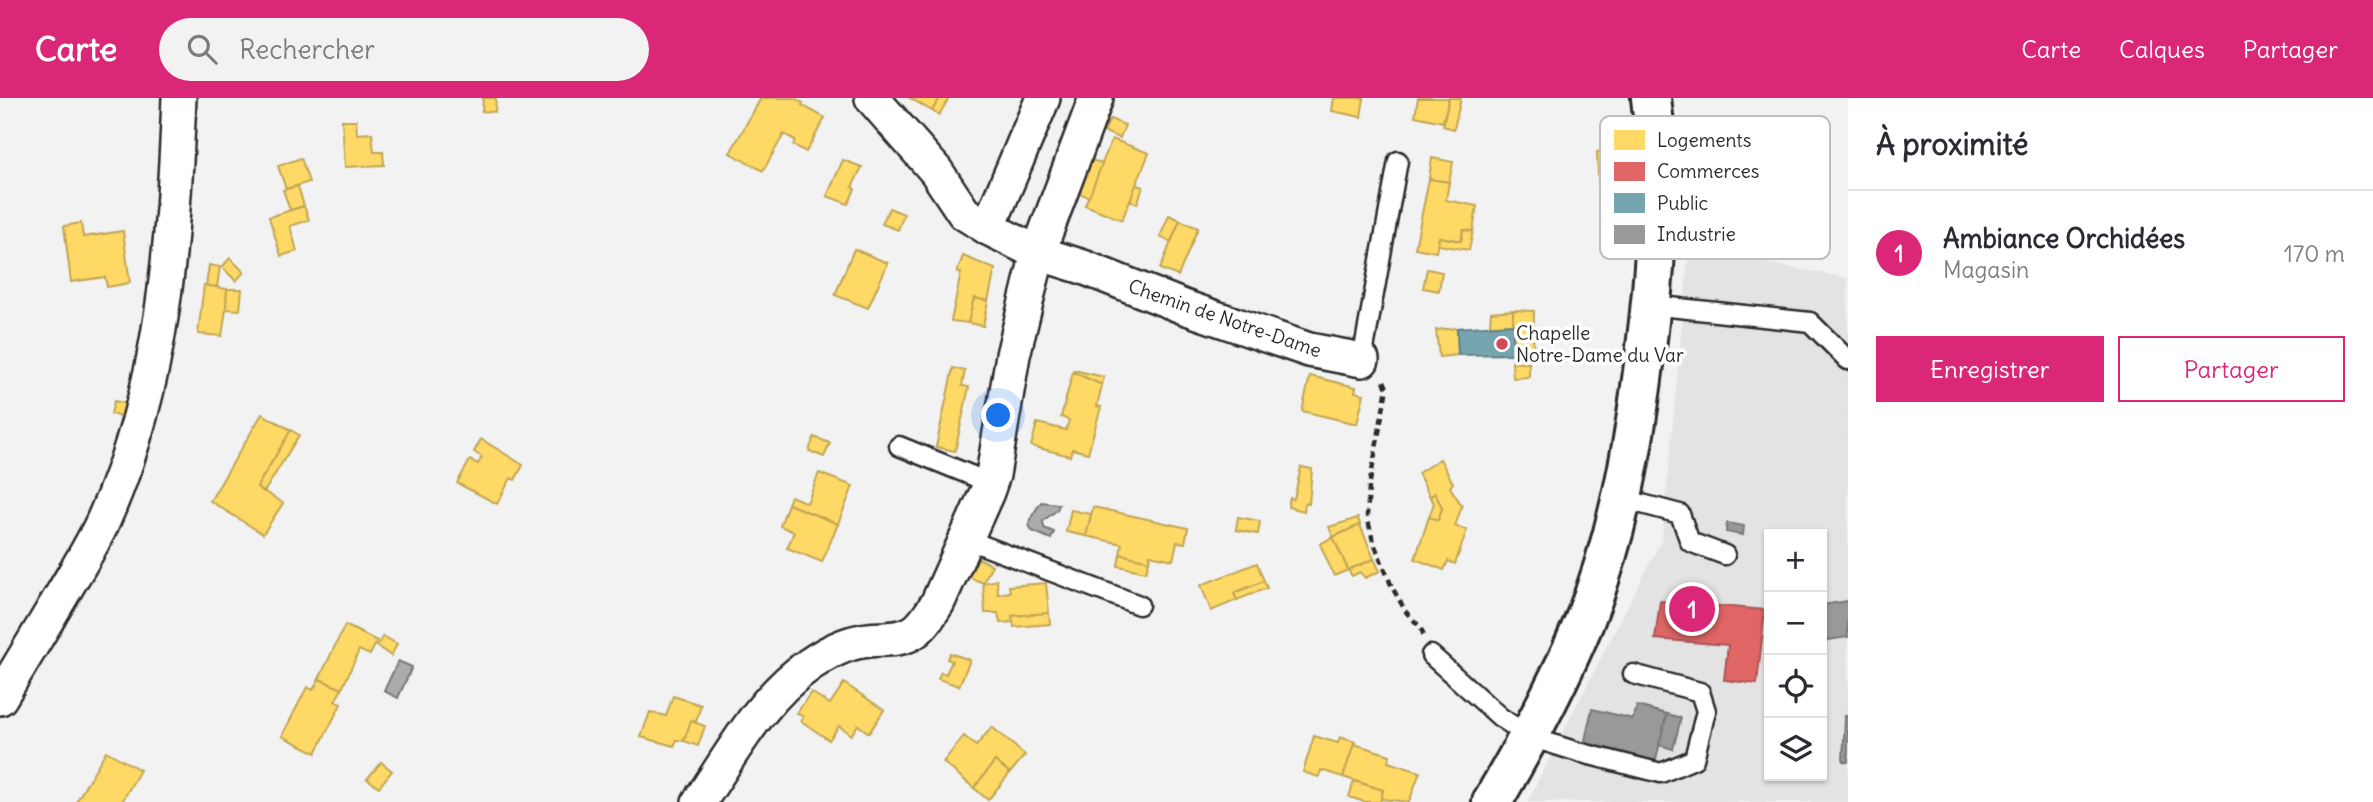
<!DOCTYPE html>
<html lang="fr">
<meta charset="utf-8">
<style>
:root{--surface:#fff;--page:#f2f2f3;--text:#2b2b33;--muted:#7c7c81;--line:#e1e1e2;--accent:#db2777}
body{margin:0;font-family:Delius,sans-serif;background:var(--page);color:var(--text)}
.controls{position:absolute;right:21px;bottom:21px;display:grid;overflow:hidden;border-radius:0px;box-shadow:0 2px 5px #0004}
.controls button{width:63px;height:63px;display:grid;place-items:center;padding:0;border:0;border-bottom:2px solid var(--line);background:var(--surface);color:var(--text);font:35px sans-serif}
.you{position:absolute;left:999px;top:318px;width:24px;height:24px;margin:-18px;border:5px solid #fff;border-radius:50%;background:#1a73e8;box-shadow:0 0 0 10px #1a73e833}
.badge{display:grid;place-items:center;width:46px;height:46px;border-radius:50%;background:var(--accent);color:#fff;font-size:23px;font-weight:700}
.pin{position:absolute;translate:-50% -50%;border:4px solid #fff;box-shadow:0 2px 7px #0006}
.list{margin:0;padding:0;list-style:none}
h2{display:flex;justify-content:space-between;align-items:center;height:91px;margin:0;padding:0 28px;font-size:30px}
h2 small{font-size:23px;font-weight:400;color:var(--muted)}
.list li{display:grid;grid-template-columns:46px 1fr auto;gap:21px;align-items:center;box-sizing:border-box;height:126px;padding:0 28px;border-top:2px solid var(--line)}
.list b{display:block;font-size:26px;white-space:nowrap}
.list p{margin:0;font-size:23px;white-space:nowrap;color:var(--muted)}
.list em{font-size:23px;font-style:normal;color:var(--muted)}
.actions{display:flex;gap:14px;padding:21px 28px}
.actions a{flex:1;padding:16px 0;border:2px solid var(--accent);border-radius:0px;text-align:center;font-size:24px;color:var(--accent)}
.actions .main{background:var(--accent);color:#fff}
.icon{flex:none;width:38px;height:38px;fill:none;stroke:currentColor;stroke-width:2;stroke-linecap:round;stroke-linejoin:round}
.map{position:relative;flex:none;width:1848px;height:704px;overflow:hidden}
header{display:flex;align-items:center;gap:42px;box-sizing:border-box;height:98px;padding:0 35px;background:var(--accent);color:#fff}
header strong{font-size:33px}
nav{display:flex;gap:38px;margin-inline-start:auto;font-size:24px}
.search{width:490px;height:63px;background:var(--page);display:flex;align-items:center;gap:18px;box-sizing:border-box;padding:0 24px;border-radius:38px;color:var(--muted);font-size:26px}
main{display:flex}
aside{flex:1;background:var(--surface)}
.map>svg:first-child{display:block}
.built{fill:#e3e3e3;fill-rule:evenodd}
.water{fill:#ababab;stroke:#787878;stroke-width:2}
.homes{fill:#ffd966;stroke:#bfa554;stroke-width:2}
.shops{fill:#e06666;stroke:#aa5454;stroke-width:2}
.public{fill:#76a5af;stroke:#608087;stroke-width:2}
.industry{fill:#999;stroke:#787878;stroke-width:2}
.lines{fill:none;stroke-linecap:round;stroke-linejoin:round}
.lane-casing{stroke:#2b2b2b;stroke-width:23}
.street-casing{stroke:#2b2b2b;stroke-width:38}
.secondary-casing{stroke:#2b2b2b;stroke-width:44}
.path{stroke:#2b2b2b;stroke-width:4.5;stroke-dasharray:7 5;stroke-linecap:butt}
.lane{stroke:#fff;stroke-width:18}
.street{stroke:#fff;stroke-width:33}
.secondary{stroke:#fff;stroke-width:38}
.poi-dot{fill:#d1495b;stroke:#fff;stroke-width:2.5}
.labels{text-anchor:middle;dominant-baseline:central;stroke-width:7;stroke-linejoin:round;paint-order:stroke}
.street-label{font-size:19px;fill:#2b2b2b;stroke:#fff}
.poi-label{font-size:19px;fill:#2b2b2b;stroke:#fff;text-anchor:start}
.key{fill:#fff;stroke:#bfbfbf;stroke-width:2}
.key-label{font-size:19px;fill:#2b2b2b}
</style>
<header>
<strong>Carte</strong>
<div class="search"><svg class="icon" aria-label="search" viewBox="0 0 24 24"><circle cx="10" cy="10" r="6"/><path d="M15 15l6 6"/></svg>Rechercher</div>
<nav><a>Carte</a><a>Calques</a><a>Partager</a></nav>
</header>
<main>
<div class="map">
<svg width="1848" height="704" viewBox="0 0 1848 704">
<rect width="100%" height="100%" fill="#f2f2f2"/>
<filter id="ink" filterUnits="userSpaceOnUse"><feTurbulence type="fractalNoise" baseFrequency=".0143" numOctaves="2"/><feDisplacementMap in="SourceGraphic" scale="14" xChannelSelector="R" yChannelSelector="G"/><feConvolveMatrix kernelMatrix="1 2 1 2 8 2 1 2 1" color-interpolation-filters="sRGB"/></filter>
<g filter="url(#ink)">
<!-- built -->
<path class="built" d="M1689,151L1848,180V704H1527L1662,441ZM1769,436H1822V678H1769Z"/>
<!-- water -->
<g class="water">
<polygon points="1041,404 1059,406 1057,412 1043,423 1044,430 1054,434 1051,441 1032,433 1029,427 1032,418"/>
<polygon points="398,563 412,569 398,600 384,593"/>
</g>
<!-- homes -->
<g class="homes">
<polygon points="483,0 496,0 495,14 482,13"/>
<polygon points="761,0 794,0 803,5 802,7 825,20 806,54 793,47 795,42 784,36 763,73 730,55"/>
<polygon points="910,0 940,0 932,13"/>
<polygon points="940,0 949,0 939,17 932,13"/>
<polygon points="1334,0 1364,0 1361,19 1332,13"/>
<polygon points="1418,0 1449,0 1443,24 1415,18"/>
<polygon points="1449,0 1461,0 1454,31 1443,28"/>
<polygon points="1110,21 1125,27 1120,40 1104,34"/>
<polygon points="342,22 356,22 357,36 372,35 374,54 383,54 384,67 345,69"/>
<polygon points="1112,41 1149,55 1122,122 1085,107"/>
<polygon points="1619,52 1619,97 1599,98 1597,54"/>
<polygon points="301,60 309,84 286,91 278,68"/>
<polygon points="1088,60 1102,66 1089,99 1074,93"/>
<polygon points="1432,60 1453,64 1449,84 1429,81"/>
<polygon points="843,62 862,69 852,89 855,91 848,106 827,98"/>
<polygon points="1429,81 1449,84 1446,102 1477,108 1473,133 1463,132 1461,143 1439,139 1436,154 1415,150"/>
<polygon points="1136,87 1143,89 1137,106 1130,103"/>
<polygon points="298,88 304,108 290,112 283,92"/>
<polygon points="304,108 309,122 290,128 297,153 281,158 269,119"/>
<polygon points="889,110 904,116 898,132 882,126"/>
<polygon points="1169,117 1180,122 1171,144 1160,139"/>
<polygon points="1180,122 1198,130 1178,178 1160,171"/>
<polygon points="81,125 83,139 123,133 130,185 107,189 105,179 71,184 64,128"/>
<polygon points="1463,132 1473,133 1469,152 1438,147 1439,139 1461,143"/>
<polygon points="854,151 888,165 868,210 835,197"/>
<polygon points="963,158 995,171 988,203 974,200 968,225 951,223 961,175 957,174"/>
<polygon points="230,160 244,174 236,183 222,169"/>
<polygon points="209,167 220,169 217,189 206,188"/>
<polygon points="1427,171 1442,174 1439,193 1423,190"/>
<polygon points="204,187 227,191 226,211 222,238 198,236"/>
<polygon points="227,191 242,191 240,212 226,211"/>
<polygon points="974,200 988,203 983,228 968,225"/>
<polygon points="1513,212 1513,226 1490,227 1491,214"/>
<polygon points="1513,212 1534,213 1533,256 1521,256 1518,260 1513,260"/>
<polygon points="1457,230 1458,257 1439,259 1436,232"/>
<polygon points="1521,256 1533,256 1529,265 1512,265 1513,260 1518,260"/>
<polygon points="1512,265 1529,265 1529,279 1513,280"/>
<polygon points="953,270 965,273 962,288 969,289 955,353 936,349"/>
<polygon points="1074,272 1104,279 1102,287 1073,274"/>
<polygon points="1073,274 1102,287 1097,308 1101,309 1088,355 1072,351 1070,358 1031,348 1037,325 1066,332 1069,322 1061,319"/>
<polygon points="1310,278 1356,289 1355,294 1364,296 1357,326 1302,313"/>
<polygon points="114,303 128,306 125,320 111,316"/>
<polygon points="262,316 291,332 257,389 283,405 263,436 210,403"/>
<polygon points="291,332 299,337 264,394 257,389"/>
<polygon points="814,339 830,345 824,359 809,353"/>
<polygon points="481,341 523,367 515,382 511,380 497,406 457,385 470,362 478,366 482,359 474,354"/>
<polygon points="1440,361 1453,385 1450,389 1462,408 1455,428 1467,432 1455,466 1448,463 1444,472 1415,461 1429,419 1438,422 1442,410 1435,395 1430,399 1418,375"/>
<polygon points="1301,369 1312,371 1309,406 1305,405 1304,413 1288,409 1290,400 1294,401"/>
<polygon points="819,375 853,388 838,426 788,406 791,398 807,405"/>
<polygon points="1435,395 1442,410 1438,422 1429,419 1434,405 1430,399"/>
<polygon points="788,406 838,426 822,464 787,450 794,434 780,428"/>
<polygon points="1093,409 1188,430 1185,445 1177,444 1173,462 1150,457 1149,463 1120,456 1122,446 1086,438"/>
<polygon points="1071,412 1091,416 1086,438 1066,434"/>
<polygon points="1238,419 1260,423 1258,436 1236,432"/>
<polygon points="1358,420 1360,427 1333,439 1329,429"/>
<polygon points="1360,427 1374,461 1348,472 1333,439"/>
<polygon points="1333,439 1348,472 1334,478 1320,446"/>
<polygon points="1120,456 1149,463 1146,474 1118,468"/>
<polygon points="978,460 992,467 983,485 969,479"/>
<polygon points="1374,461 1380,473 1365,480 1360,474 1352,478 1348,472"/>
<polygon points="1257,465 1264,483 1234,495 1237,502 1211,513 1201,487"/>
<polygon points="997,482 998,496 1010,494 1009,488 1046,485 1049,515 1012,518 1013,524 1000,525 998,515 985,515 983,485"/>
<polygon points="1264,483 1267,490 1237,502 1234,495"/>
<polygon points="1049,515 1050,526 1014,529 1012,518"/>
<polygon points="345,527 377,543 370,557 359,552 342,591 319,581"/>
<polygon points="383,538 397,546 391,558 377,548"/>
<polygon points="950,555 970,562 959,588 938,581 941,574 946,576 952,563 947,561"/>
<polygon points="319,581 342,591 335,603 341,606 316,655 282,638 307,589 313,592"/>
<polygon points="844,585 884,612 869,635 858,627 851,637 839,628 829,642 801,623 803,619 797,615 811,594 830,606"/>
<polygon points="673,598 701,607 696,624 691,623 684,643 677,642 674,648 641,639 650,614 666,618"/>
<polygon points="691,623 705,628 698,648 684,643"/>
<polygon points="992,629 1025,657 1010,675 995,663 974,690 943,664 964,638 976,648"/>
<polygon points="1314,638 1338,645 1340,639 1355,644 1343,679 1321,672 1319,679 1303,674"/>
<polygon points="1354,646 1390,657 1388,664 1420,674 1409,704 1381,701 1383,692 1343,679"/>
<polygon points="106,653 140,672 122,704 76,704"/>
<polygon points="995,663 1010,675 988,702 974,690"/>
<polygon points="381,664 392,673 379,689 367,681"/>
<polygon points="1354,683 1383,692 1380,704 1365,704 1349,699"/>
</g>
<!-- shops -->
<polygon class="shops" points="1660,503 1765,512 1757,586 1724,582 1728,547 1655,541"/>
<!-- public -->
<polygon class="public" points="1513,226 1513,256 1458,257 1457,230"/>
<!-- industry -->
<g class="industry">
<polygon points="1727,425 1744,428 1743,437 1726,434"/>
<polygon points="1848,503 1848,539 1822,543 1822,507"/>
<polygon points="1637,608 1667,616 1655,665 1584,647 1592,611 1633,621"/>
<polygon points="1667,616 1681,620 1673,651 1659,647"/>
<polygon points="1845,618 1848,618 1848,664 1843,663"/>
</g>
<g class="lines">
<defs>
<g id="lane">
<polyline points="1651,207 1810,224 1848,262"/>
<polyline points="1362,262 1398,63"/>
<polyline points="899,348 990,385"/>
<polyline points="1623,401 1680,416 1690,444 1725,457"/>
<polyline points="966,441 1139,507"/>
<polyline points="1431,557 1500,619 1530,639 1578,654 1661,675 1694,661 1706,613 1700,594 1633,576"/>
</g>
<g id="street">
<polyline points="872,0 936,73 964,115 988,130 1038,155 1083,169 1184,209 1309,252 1362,262"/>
<polyline points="988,130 1043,0"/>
<path d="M0,600C21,565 42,530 63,495C77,471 93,446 104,421C164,286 173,145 179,0"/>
<path d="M699,704C732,656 760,601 809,567C825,556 843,546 862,543C877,540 896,543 910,536C922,531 931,515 938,504L987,394L993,377L1013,257L1038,155L1096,0"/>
</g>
<path id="secondary" d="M1492,704C1526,646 1558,587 1584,524C1619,436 1635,343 1646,250C1656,167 1662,83 1651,0"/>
</defs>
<!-- lane casing -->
<use href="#lane" class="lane-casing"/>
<!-- street casing -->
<use href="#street" class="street-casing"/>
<!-- secondary casing -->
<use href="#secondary" class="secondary-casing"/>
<!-- path -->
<polyline class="path" points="1384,283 1387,290 1369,389 1367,418 1373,443 1392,489 1406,514 1421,530 1424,538"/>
<!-- lane -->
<use href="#lane" class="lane"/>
<!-- street -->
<use href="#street" class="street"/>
<!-- secondary -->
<use href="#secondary" class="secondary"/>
</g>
</g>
<!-- markers -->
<circle class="poi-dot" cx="1502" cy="246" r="7"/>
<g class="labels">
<!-- street labels -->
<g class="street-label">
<text transform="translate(1225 220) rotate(19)">Chemin de Notre-Dame</text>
</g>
<!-- poi labels -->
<g class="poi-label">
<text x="1516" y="235">Chapelle<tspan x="1516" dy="22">Notre-Dame du Var</tspan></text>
</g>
</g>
<!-- legend -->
<rect x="1600" y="18" width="230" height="143" rx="10" class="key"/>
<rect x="1614" y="32" width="31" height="20" fill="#ffd966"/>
<rect x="1614" y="64" width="31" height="19" fill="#e06666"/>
<rect x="1614" y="95" width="31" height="20" fill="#76a5af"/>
<rect x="1614" y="127" width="31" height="19" fill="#999"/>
<g class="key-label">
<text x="1657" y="49">Logements</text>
<text x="1657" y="80">Commerces</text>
<text x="1657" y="112">Public</text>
<text x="1657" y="143">Industrie</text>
</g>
</svg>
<div class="controls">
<button>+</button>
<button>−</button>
<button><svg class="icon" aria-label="locate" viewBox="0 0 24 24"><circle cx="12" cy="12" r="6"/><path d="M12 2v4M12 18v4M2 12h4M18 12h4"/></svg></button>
<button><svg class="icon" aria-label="layers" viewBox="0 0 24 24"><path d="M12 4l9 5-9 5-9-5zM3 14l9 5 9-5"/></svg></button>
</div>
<div class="you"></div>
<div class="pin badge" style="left:1692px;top:511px">1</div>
</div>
<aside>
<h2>À proximité<small></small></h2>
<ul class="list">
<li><span class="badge">1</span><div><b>Ambiance Orchidées</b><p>Magasin</p></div><em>170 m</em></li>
</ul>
<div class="actions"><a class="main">Enregistrer</a><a>Partager</a></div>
</aside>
</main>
